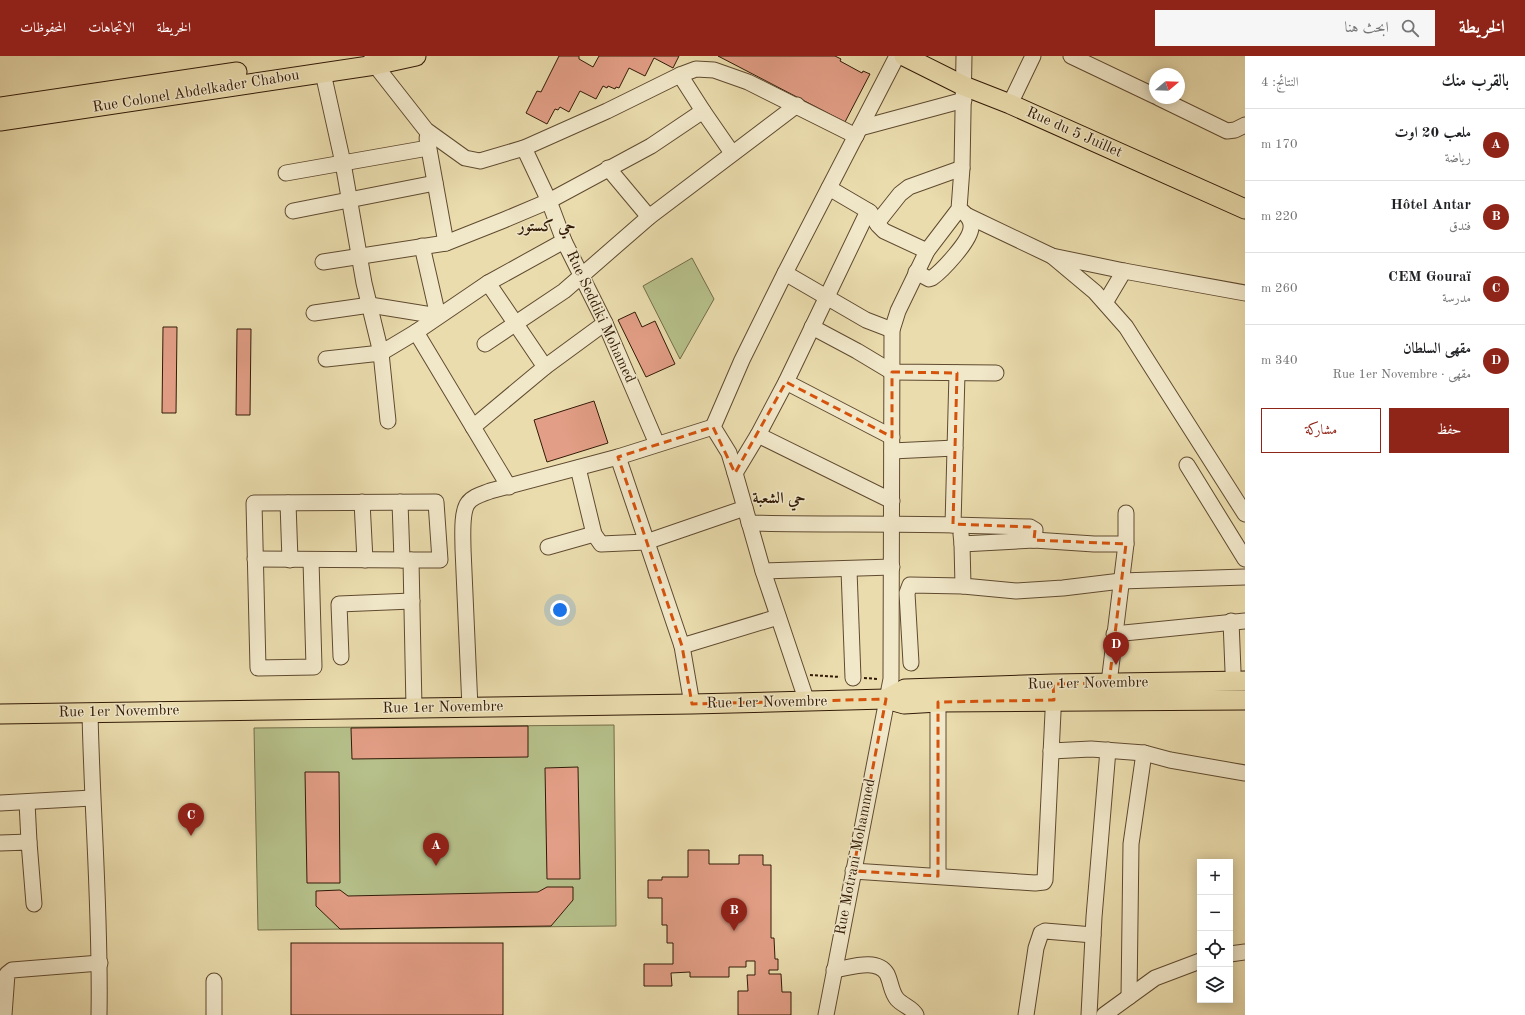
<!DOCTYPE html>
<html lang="ar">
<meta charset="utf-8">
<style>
:root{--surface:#fff;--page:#f6f6f6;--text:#202124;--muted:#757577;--line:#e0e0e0;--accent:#8f2418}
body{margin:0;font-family:"Old Standard TT",Amiri,serif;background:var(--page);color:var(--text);direction:rtl}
.controls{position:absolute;right:12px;bottom:12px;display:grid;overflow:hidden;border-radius:0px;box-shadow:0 2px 10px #0003}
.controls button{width:36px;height:36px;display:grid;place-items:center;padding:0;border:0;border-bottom:1px solid var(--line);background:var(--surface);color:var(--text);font:20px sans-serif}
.compass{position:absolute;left:1149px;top:12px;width:36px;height:36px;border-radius:50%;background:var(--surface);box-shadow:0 2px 10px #0003;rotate:71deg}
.you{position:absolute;left:560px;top:554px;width:14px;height:14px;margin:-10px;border:3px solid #fff;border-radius:50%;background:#1a73e8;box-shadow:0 0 0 6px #1a73e833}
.badge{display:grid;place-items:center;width:26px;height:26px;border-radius:50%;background:var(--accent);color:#fff;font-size:13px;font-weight:700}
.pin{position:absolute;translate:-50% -33px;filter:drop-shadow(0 1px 2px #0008)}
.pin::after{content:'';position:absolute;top:21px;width:14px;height:12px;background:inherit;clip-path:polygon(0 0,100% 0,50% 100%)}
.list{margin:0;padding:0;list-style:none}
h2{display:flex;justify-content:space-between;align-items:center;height:52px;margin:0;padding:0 16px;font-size:17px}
h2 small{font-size:13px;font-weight:400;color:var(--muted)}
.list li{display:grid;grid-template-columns:26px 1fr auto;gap:12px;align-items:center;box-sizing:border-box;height:72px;padding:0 16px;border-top:1px solid var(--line)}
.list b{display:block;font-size:15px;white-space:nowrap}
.list p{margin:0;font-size:13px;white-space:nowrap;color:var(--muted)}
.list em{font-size:13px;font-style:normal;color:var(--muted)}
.actions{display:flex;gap:8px;padding:12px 16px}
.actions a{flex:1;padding:9px 0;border:1px solid var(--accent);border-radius:0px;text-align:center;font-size:14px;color:var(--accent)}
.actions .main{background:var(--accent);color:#fff}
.icon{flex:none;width:22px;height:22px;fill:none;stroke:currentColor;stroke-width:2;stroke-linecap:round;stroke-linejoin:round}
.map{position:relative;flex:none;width:1245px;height:959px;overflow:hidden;direction:ltr}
header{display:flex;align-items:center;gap:24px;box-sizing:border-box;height:56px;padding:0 20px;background:var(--accent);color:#fff}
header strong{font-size:19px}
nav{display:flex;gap:22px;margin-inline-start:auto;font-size:14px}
.search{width:280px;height:36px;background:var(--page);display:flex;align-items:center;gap:10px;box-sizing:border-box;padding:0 14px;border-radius:0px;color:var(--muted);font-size:15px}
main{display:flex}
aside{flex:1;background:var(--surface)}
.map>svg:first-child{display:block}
.green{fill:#b6c08a;stroke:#746d48}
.building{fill:#e29e86;stroke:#321a07}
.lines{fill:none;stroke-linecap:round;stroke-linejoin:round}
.minor-casing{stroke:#604a30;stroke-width:17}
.major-casing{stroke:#321a07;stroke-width:21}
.path{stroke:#321a07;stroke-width:2;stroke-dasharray:3 2;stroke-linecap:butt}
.minor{stroke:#f1e8ca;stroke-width:15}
.major{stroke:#eadcad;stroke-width:19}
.marked{fill:none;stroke:#d6530c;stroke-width:3;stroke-dasharray:8 5;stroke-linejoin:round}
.labels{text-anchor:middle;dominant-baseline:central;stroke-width:3;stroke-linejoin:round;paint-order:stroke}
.street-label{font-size:15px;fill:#321a07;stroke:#f1e8ca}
.neighbourhood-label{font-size:16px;font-weight:bold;fill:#321a07;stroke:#f1e8ca}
</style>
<header>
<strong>الخريطة</strong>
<div class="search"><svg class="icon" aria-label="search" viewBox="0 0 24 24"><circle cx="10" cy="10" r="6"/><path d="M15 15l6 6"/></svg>ابحث هنا</div>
<nav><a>الخريطة</a><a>الاتجاهات</a><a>المحفوظات</a></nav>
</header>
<main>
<aside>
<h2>بالقرب منك<small>النتائج: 4</small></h2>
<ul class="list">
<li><span class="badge">A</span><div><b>ملعب 20 اوت</b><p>رياضة</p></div><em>170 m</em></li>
<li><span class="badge">B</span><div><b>Hôtel Antar</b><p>فندق</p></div><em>220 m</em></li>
<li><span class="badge">C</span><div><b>CEM Gouraï</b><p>مدرسة</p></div><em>260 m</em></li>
<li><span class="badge">D</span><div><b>مقهى السلطان</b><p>مقهى · Rue 1er Novembre</p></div><em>340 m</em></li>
</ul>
<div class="actions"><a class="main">حفظ</a><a>مشاركة</a></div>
</aside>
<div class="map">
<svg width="1245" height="959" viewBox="0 0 1245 959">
<rect width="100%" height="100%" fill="#eadcad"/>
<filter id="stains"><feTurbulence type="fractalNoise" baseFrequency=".005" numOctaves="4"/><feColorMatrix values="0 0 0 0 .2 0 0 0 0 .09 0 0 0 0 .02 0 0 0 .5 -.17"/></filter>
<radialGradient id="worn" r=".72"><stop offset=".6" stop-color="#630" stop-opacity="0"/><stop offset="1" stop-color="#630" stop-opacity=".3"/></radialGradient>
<!-- green -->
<g class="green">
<polygon points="692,202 714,243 680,303 643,230"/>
<polygon points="614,669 616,870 258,874 254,672"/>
</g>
<!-- building -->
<g class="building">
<polygon points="559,0 579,0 579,3 593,11 599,0 679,0 673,12 654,2 645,20 629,12 619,32 616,31 615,33 608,30 607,32 603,30 596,43 580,35 569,56 560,51 558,54 555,53 547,68 526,57 537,35 541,36"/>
<polygon points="718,0 835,0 841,3 840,5 862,17 863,15 870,18 845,66"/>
<polygon points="635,256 642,271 655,265 675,308 646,321 618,264"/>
<polygon points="163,271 177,271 176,357 162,357"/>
<polygon points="237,273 251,273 250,359 236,359"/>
<polygon points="594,345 608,387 547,406 534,364"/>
<polygon points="528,670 528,701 352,703 351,672"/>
<polygon points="578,711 580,823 547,823 545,712"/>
<polygon points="305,716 339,716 340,827 307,827"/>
<polygon points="688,794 709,794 709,808 739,808 739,799 763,799 763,809 771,809 771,882 774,882 775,903 778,903 778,914 769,914 769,918 781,918 782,936 791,936 791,959 738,959 738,935 748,935 747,919 755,919 755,905 746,905 746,911 729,911 729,921 690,921 690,916 671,917 672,930 644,930 644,908 673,908 673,887 667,887 667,869 662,869 662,842 648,842 648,824 662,824 662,821 688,821"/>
<polygon points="547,831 573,831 573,844 551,870 340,873 316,850 316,835 340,834 348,840 538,836"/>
<rect x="291" y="887" width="212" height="72"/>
</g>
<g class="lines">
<defs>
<g id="minor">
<polyline points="372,0 375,9 426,74 465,102 480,105 524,92 607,55 680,19 696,13 714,14 748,26 856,80"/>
<polyline points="1071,0 1155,40"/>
<polyline points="323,17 343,107 364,227 381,297 416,276"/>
<polyline points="1159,42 1227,75 1235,74 1245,69"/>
<polyline points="1010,48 1033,0"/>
<polyline points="703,55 732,97"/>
<polyline points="860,72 964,44"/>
<polyline points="427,82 446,187"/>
<polyline points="524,92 549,145 564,185 605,267 657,388"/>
<polyline points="608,112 649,161"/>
<polyline points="286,117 428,92"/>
<polyline points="829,132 870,156 878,169 884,175 927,195"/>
<polyline points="293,155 435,127"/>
<polyline points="968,160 1052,200 1124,215 1245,237"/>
<polyline points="877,167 900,138 909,131 962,112"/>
<polyline points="1052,200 1095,236 1126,271 1245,458"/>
<polyline points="323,206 446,187 504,164 549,145 651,90 703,55 680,19"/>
<path d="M916,216L929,223L932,222C943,214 970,185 971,172C972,165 968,160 963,156"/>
<polyline points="785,217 866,264 892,274"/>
<polyline points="488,227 545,311"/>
<polyline points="1105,247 1124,215"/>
<polyline points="314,257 370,249 438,260 422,190"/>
<polyline points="812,271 857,295 892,316 996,317"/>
<polyline points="485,288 564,235 649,161 797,49"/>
<polyline points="326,303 381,297 388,365"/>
<polyline points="957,317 953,469 1030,471 1035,474 1034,484"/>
<polyline points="786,326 892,381"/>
<polyline points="473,371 545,311 605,267"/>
<polyline points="758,379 892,445"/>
<polyline points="892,395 955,392"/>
<polyline points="618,401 682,590 692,648"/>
<polyline points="1187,409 1245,503"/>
<polyline points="578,412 594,478 601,488 646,486 745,452"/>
<polyline points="735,417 758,379 786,326 868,155"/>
<polyline points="509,431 416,276 488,227 564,185"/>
<polyline points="362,446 365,504"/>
<polyline points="400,446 402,504"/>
<polyline points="288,447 290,504"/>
<path d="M749,467C817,469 885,467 953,469"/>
<polyline points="961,478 962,488 1034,484 1094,488 1126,488"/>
<polyline points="962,488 963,530 1016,535 1063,532 1121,525 1245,521"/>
<polyline points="548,491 594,478"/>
<polyline points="255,503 411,504"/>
<polyline points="311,504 314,611 258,612 254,447 436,446 440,504 411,504 414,652"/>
<polyline points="849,514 853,622"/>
<polyline points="763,515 892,511"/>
<polyline points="1231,565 1233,615"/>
<polyline points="1114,578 1245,565"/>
<polyline points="682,590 778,561"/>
<polyline points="341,601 339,548 412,545"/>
<polyline points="911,607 907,537 910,529 963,530"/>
<polyline points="1109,627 1126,488 1126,457"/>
<polyline points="807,646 763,515 735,417 729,397 713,371 742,304 785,217 897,0"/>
<polyline points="938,646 938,820"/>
<path d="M470,652L463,493C463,482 461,456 468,447C473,440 483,438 490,435L618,401L713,371"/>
<path d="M90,656C92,757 101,858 99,959"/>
<polyline points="1051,695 1091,693 1144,697"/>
<polyline points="27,746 29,786"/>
<polyline points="0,747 92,742"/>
<polyline points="0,787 29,786 34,848"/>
<polyline points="853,815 1035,827 1044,826 1045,824 1054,635"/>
<polyline points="1230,898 1245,896"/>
<path d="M834,914C849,912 877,901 887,918C891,926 891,936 897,943C902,949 913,952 916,959"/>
<polyline points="214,925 214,959"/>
<polyline points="1129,941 1131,788 1144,697 1170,704 1245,717"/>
<polyline points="4,959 7,918 12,914 100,907"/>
<polyline points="826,959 891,623 892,274 898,255 927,195 959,153 962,112 964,0"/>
<polyline points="1026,959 1036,892 1041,877 1045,875 1093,879"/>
<polyline points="1089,959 1094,861 1108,694"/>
<polyline points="1104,959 1155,922 1200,905"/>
</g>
<g id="major">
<polyline points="904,0 964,30 1010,48 1245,153"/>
<polyline points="0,51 237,16"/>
<polyline points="0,65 375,9 416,0"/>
<polyline points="886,643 905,633 1053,628 1245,625"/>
<polyline points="0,658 692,648 886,643 904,648 938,646 1245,644"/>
</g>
</defs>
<!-- minor casing -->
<use href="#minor" class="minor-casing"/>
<!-- major casing -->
<use href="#major" class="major-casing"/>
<!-- path -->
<g class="path">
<polyline points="810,619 840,621"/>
<polyline points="864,622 878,623"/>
</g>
<!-- minor -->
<use href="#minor" class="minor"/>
<!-- major -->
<use href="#major" class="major"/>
</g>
<!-- marked area -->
<path class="marked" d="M892,316L957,317L953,468L1030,471L1035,474L1034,484L1126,488L1109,627L1053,628L1054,644L938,646V820L853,815L886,643L692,648L682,590L618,401L713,371L735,417L786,326L892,381Z"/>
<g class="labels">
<!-- street labels -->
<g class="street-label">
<text transform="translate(196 36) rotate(-9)">Rue Colonel Abdelkader Chabou</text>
<text transform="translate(1074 77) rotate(24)">Rue du 5 Juillet</text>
<text transform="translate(600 261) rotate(65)">Rue Seddiki Mohamed</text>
<text transform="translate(1088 628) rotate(-1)">Rue 1er Novembre</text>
<text transform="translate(767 647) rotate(-1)">Rue 1er Novembre</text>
<text transform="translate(443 652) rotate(-1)">Rue 1er Novembre</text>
<text transform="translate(119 656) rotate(-1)">Rue 1er Novembre</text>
<text transform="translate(856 801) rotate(-79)">Rue Motrani Mohammed</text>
</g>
<!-- neighbourhood labels -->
<g class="neighbourhood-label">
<text x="547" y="171">حي كستور</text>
<text x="779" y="443">حي الشعبة</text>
</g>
</g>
<rect width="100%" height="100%" filter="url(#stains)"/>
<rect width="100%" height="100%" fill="url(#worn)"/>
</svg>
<div class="controls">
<button>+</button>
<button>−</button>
<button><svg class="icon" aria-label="locate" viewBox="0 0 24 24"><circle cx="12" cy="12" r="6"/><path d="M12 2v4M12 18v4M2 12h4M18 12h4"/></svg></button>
<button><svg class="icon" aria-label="layers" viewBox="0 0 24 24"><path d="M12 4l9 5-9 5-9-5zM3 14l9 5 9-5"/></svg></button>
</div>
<svg class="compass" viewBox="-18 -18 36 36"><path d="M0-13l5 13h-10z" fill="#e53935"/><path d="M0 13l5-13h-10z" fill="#757577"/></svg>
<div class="you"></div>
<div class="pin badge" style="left:436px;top:810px">A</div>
<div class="pin badge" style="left:734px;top:875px">B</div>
<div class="pin badge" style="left:191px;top:780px">C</div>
<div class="pin badge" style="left:1116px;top:609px">D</div>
</div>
</main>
